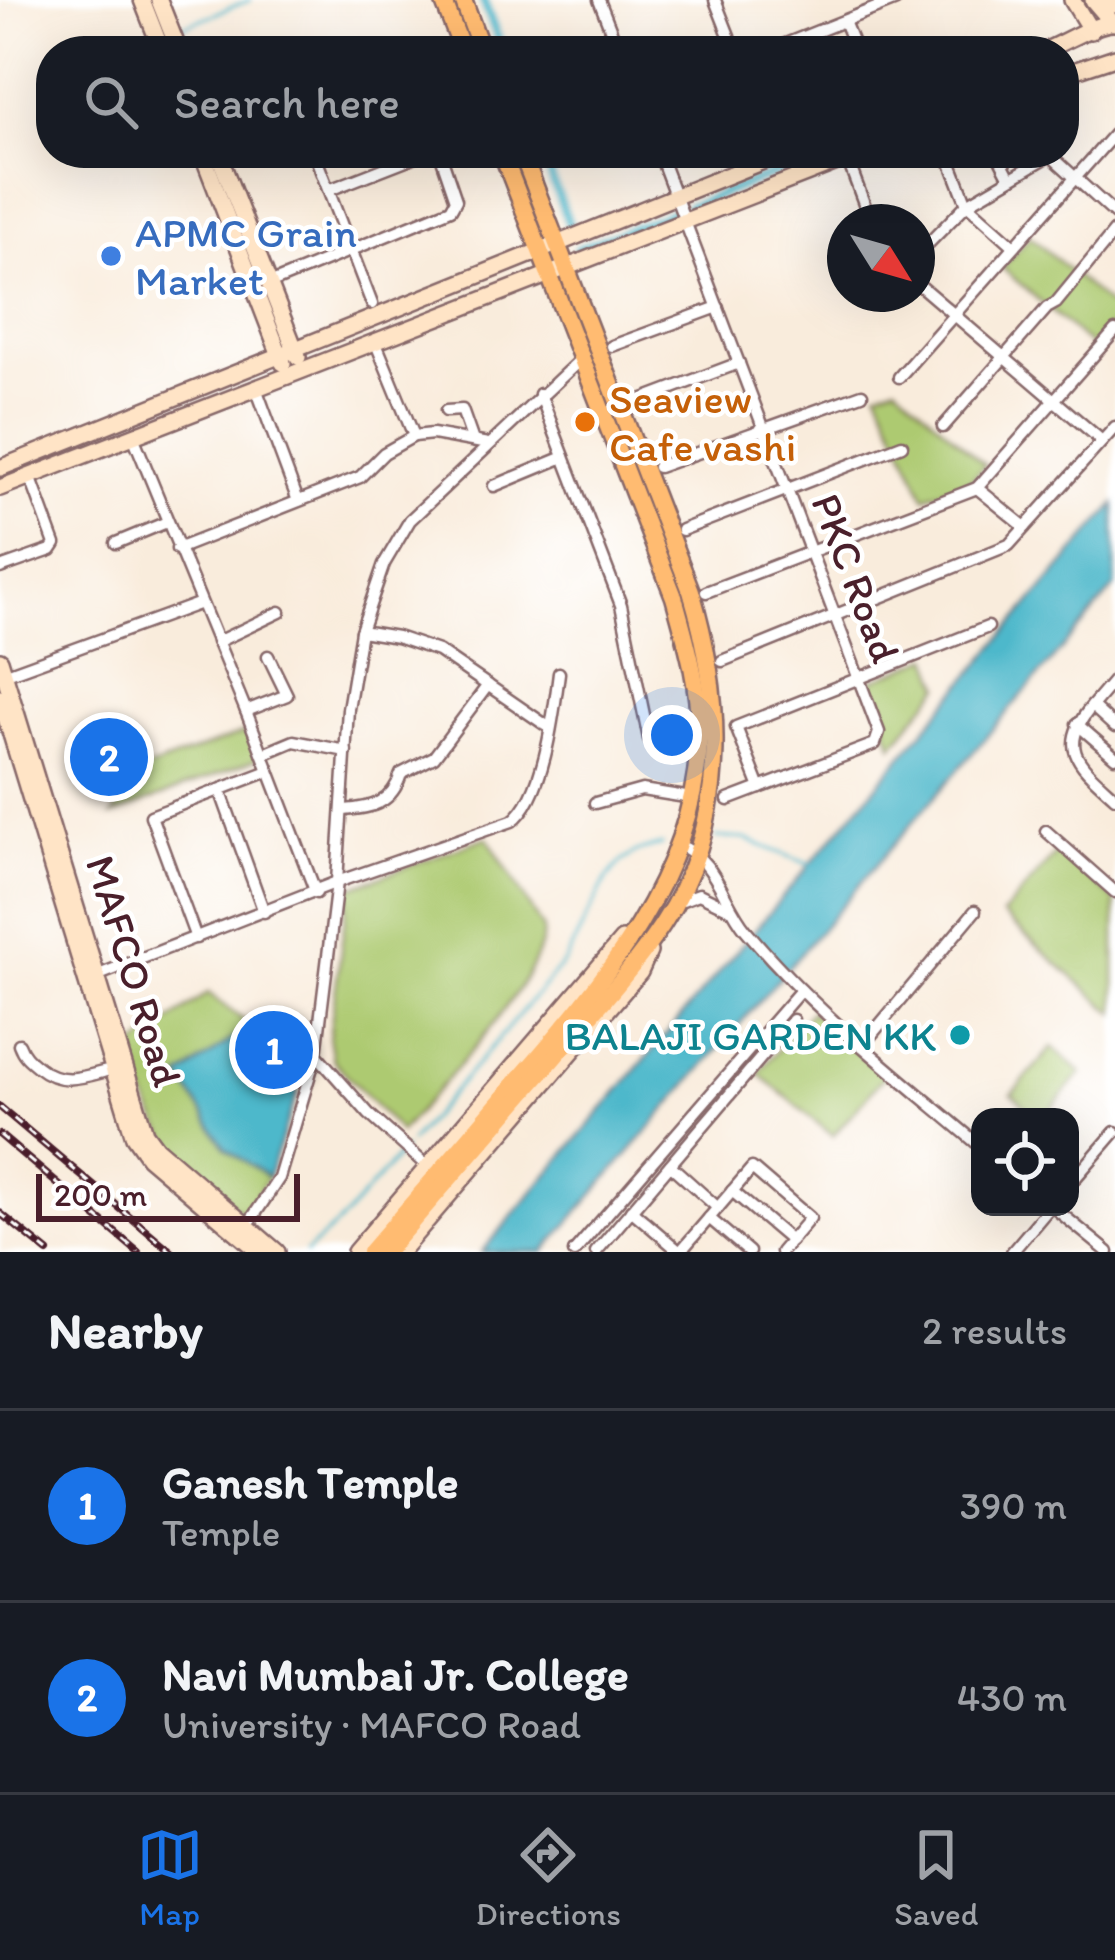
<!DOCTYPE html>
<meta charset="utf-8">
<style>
:root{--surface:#171b24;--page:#242831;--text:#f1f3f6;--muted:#9ea1a6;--line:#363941;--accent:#1a73e8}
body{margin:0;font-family:Itim,sans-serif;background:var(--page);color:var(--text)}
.controls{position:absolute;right:36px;bottom:36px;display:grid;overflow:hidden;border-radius:24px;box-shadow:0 12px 48px #0002}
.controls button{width:108px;height:108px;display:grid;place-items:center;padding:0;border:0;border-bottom:3px solid var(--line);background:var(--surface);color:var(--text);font:60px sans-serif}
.compass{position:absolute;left:827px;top:204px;width:108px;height:108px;border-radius:50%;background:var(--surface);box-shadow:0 12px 48px #0002;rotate:127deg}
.scale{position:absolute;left:36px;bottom:30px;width:264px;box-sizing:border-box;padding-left:12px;border:6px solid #4a1f2b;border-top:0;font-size:33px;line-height:42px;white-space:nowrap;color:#4a1f2b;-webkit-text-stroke:9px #fff;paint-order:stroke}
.you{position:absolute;left:672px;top:735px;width:42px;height:42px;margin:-30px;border:9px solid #fff;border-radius:50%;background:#1a73e8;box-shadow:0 0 0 18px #1a73e833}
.badge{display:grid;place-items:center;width:78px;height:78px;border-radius:50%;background:var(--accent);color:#fff;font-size:39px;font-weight:700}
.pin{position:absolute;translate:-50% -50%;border:6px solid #fff;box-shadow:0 3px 12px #0006}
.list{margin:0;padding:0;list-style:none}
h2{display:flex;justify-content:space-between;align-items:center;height:156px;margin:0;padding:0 48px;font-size:51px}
h2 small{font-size:39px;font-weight:400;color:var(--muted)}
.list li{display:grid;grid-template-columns:78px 1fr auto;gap:36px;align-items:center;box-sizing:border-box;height:192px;padding:0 48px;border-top:3px solid var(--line)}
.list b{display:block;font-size:45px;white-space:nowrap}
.list p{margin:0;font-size:39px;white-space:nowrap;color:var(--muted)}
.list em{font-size:39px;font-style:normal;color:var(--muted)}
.icon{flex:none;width:66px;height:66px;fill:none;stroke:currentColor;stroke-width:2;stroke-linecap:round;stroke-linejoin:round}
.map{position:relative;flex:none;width:1115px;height:1252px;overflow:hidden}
.search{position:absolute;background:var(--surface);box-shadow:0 12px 48px #0002;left:36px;right:36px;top:36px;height:132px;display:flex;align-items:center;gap:30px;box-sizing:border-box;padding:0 42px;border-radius:48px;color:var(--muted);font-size:45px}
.sheet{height:540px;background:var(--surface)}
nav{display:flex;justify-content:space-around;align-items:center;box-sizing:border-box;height:168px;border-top:3px solid var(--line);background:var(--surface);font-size:33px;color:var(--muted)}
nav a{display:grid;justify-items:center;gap:6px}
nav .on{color:var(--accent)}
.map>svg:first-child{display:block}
.green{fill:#adca71;stroke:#7c744e;stroke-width:3}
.water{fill:#4db8cb;stroke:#4c6c7b;stroke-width:3}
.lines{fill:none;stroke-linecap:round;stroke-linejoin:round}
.stream{stroke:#4db8cb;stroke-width:3}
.canal{stroke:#4db8cb;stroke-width:9}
.street-casing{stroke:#876769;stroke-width:15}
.secondary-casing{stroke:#876769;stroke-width:20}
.primary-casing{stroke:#876769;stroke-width:21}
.street{stroke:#fff;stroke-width:10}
.secondary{stroke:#ffe4c6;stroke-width:15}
.primary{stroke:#ffbb71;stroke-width:16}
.rail-casing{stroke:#4a1f2b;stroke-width:8}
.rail{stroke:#fff;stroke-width:3;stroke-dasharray:9;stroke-linecap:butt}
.shop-dot{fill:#3f7fe0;stroke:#fff;stroke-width:4.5}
.food-dot{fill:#e8710a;stroke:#fff;stroke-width:4.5}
.culture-dot{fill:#0f9aa8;stroke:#fff;stroke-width:4.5}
.labels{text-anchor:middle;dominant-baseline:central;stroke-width:9;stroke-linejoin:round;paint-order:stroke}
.shop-label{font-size:42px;fill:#366cbe;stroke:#fff;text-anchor:start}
.food-label{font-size:42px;fill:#c56008;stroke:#fff;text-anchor:start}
.street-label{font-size:42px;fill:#4a1f2b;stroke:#fff}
.culture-label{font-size:42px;fill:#0d838f;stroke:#fff;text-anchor:end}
</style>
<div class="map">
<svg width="1115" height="1252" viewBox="0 0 1115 1252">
<rect width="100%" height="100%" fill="#fff"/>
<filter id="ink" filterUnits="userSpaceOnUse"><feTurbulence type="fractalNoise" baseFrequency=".00833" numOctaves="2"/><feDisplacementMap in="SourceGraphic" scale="24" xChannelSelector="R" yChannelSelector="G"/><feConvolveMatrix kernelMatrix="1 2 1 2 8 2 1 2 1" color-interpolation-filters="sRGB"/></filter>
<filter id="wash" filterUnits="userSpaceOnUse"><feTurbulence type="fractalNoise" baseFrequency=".004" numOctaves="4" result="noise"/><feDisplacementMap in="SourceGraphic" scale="48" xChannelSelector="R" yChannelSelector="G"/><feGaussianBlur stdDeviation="2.7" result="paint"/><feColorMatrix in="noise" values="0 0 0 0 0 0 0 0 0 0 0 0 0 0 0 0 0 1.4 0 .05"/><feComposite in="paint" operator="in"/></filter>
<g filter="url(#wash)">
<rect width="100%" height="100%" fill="#f9ecdc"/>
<!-- green -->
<g class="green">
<polygon points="1030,236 1115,311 1115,321 1092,347 1002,268"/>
<polygon points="896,384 985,465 970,481 925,497 878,391"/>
<polygon points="930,657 941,686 893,745 868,682"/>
<polygon points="248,731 260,758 113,815 134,774"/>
<path d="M487,837L543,929C545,979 435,1091 400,1132L333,1060L329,1038L349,888Z"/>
<polygon points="1058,851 1115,901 1115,1014 1002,915"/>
<path d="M208,993L251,1026L181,1077L225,1148L268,1177L244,1216C179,1158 153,1136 131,1050Z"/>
<polygon points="811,1011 886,1074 833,1136 758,1073"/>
<polygon points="1052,1047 1082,1073 1044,1117 1038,1117 1012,1094"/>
</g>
<!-- water -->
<g class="water">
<polygon points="1115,504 1115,587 544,1252 482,1252"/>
<polygon points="235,1037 298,1092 268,1177 225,1148 181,1077"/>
</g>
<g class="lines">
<!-- stream -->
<g class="stream">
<polyline points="181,27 250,0"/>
<polyline points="716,837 745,839 811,865"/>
<polyline points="410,1142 565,961 606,880 621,862 638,851 662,845"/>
<polyline points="306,1252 344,1218 404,1149"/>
</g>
<!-- canal -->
<g class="canal">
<polyline points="483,0 503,51"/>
<polyline points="1064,62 1066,61"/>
<polyline points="542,153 572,232"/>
<polyline points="688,207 828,153"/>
<polyline points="578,249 674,212"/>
</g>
</g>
</g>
<g filter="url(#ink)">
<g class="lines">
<defs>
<g id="street">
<polyline points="599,0 619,51"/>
<polyline points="715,0 735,51"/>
<polyline points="844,21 856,51"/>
<polyline points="768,51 896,0"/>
<polyline points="314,153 372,304"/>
<polyline points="659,153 879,732 875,744 728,800"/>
<polyline points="947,153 967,204 1014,246"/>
<polyline points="1048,153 1115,214"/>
<polyline points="998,155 1010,178"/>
<polyline points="847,158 871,222"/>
<polyline points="329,190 424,153"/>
<polyline points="917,255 967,204 1049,156"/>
<polyline points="917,283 1102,441"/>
<polyline points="269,284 451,209 456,200 440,153"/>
<polyline points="375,341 414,436"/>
<polyline points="612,346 718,307"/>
<polyline points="899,377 1115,133"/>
<polyline points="256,388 298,501"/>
<polyline points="540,394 621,605 649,739"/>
<polyline points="633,403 739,363"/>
<polyline points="446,411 462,410 473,441"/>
<polyline points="943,427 1047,308 1056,303 1115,231"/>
<polyline points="133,436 246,711 316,893"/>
<polyline points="658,467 862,394"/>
<polyline points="494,486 564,457"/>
<polyline points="977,488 1025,527"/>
<polyline points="682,530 902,445"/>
<polyline points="116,543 167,522"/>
<polyline points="177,549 360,477 384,453 414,436 433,434 488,444"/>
<polyline points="0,568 51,550 55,544 30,476"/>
<polyline points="706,592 977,488 1115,331"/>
<polyline points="361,631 397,637 438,651 550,728"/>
<polyline points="217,642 280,612"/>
<polyline points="722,661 1009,545 1115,427"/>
<polyline points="1,676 201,603"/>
<polyline points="1115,679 1092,706 1115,727"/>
<path d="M1092,706C1055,749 1081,766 1115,797"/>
<polyline points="246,711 287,695 268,656"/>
<polyline points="1077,724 1115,757"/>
<polyline points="263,754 294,741 346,751"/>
<polyline points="760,788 736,727 988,627"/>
<polyline points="220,790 264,912"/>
<polyline points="595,803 642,790 692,798"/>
<path d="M344,810C373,808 392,803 401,774L434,757L488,685"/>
<polyline points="1046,831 1115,892"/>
<path d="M678,845C716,858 722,901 746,930C814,1012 899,1077 980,1146"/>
<polyline points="677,902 699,894 730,909"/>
<polyline points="196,938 151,816 269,771"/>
<path d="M91,978L337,882L512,821C544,798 554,712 559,673"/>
<path d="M19,1044C23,1055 28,1059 38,1067C62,1087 86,1076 114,1069"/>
<polyline points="862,1046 975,911"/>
<polyline points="670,1165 718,1208"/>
<polyline points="428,1167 369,1114 316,1054 337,882 348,709 361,631 384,564 410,520 584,356"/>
<polyline points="1070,1184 1115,1132"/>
<polyline points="732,1191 791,1241"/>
<polyline points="1053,1207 1108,1252"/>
<polyline points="631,1210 680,1252"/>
<polyline points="709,1218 749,1252"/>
<polyline points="247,1226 279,1178 316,1054"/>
<polyline points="574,1252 801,990"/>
<polyline points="596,1252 793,1020"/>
<polyline points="680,1252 752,1168 810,1218 781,1252"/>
<polyline points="1012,1252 1050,1207"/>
</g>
<g id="secondary">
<polyline points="142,0 162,51"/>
<polyline points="159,0 179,51"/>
<polyline points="1072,0 1091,31"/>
<polyline points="1093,0 1111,21"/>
<polyline points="1108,0 1115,5"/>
<path d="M1044,51C1064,43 1098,21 1115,23"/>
<polyline points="1064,74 1115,57"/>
<polyline points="202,153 283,363"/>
<polyline points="218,153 298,357"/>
<polyline points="0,468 783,153"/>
<polyline points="0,488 860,153"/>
<polyline points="0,660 145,1133 156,1148 277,1252"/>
<polyline points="0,698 134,1137 148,1157 260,1252"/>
<polyline points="355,1252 622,940"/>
<polyline points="400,1252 640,972 649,952"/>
</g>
<g id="primary">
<polyline points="443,0 463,51"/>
<polyline points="463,0 482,51"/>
<path d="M370,1252C418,1197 466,1142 513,1086C600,986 694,880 699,740C701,691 687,643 674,597L502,153"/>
<path d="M386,1252C442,1188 497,1123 553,1059C590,1016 631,972 662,925C729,824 724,702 691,591L522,153"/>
</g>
</defs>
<!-- street casing -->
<use href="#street" class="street-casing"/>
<!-- secondary casing -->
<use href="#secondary" class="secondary-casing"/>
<!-- primary casing -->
<use href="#primary" class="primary-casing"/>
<!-- street -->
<use href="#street" class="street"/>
<!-- secondary -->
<use href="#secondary" class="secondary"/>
<!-- primary -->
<use href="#primary" class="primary"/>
<defs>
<g id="rail">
<polyline points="0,1107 172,1252"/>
<polyline points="0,1135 138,1252"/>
<polyline points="0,1213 48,1252"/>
</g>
</defs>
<!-- rail casing -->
<use href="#rail" class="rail-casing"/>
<!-- rail -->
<use href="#rail" class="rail"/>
</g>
</g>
<!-- markers -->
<circle class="shop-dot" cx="111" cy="256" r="12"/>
<circle class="food-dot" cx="585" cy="422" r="12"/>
<circle class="culture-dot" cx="960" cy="1035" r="12"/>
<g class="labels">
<!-- shop labels -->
<g class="shop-label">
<text x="135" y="232">APMC Grain<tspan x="135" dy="48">Market</tspan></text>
</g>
<!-- food labels -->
<g class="food-label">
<text x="609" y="398">Seaview<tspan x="609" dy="48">Cafe vashi</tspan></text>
</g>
<!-- street labels -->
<g class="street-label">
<text transform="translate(856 578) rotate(69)">PKC Road</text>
<text transform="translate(134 971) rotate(73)">MAFCO Road</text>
</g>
<!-- culture labels -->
<g class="culture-label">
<text x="936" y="1035">BALAJI GARDEN KK</text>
</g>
</g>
</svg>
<div class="controls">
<button><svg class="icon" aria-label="locate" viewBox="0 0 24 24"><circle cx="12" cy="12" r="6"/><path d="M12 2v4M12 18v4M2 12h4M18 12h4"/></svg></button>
</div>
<svg class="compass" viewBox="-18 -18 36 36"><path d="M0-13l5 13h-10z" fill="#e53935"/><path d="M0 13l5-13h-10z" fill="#9ea1a6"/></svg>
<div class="scale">200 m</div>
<div class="you"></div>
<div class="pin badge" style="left:274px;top:1050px">1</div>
<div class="pin badge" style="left:109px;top:757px">2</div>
<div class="search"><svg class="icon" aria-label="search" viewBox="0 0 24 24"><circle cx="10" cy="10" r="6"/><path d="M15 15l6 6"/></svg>Search here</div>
</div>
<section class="sheet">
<h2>Nearby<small>2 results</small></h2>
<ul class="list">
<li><span class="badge">1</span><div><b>Ganesh Temple</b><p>Temple</p></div><em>390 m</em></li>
<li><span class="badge">2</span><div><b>Navi Mumbai Jr. College</b><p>University · MAFCO Road</p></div><em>430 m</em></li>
</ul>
</section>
<nav>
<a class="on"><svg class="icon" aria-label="map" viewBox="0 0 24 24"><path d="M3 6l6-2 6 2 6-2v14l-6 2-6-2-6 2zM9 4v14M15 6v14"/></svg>Map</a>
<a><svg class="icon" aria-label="directions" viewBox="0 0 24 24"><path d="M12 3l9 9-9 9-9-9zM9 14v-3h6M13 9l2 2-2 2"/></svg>Directions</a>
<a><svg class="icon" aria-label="saved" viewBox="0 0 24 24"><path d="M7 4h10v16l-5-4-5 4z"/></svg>Saved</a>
</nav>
